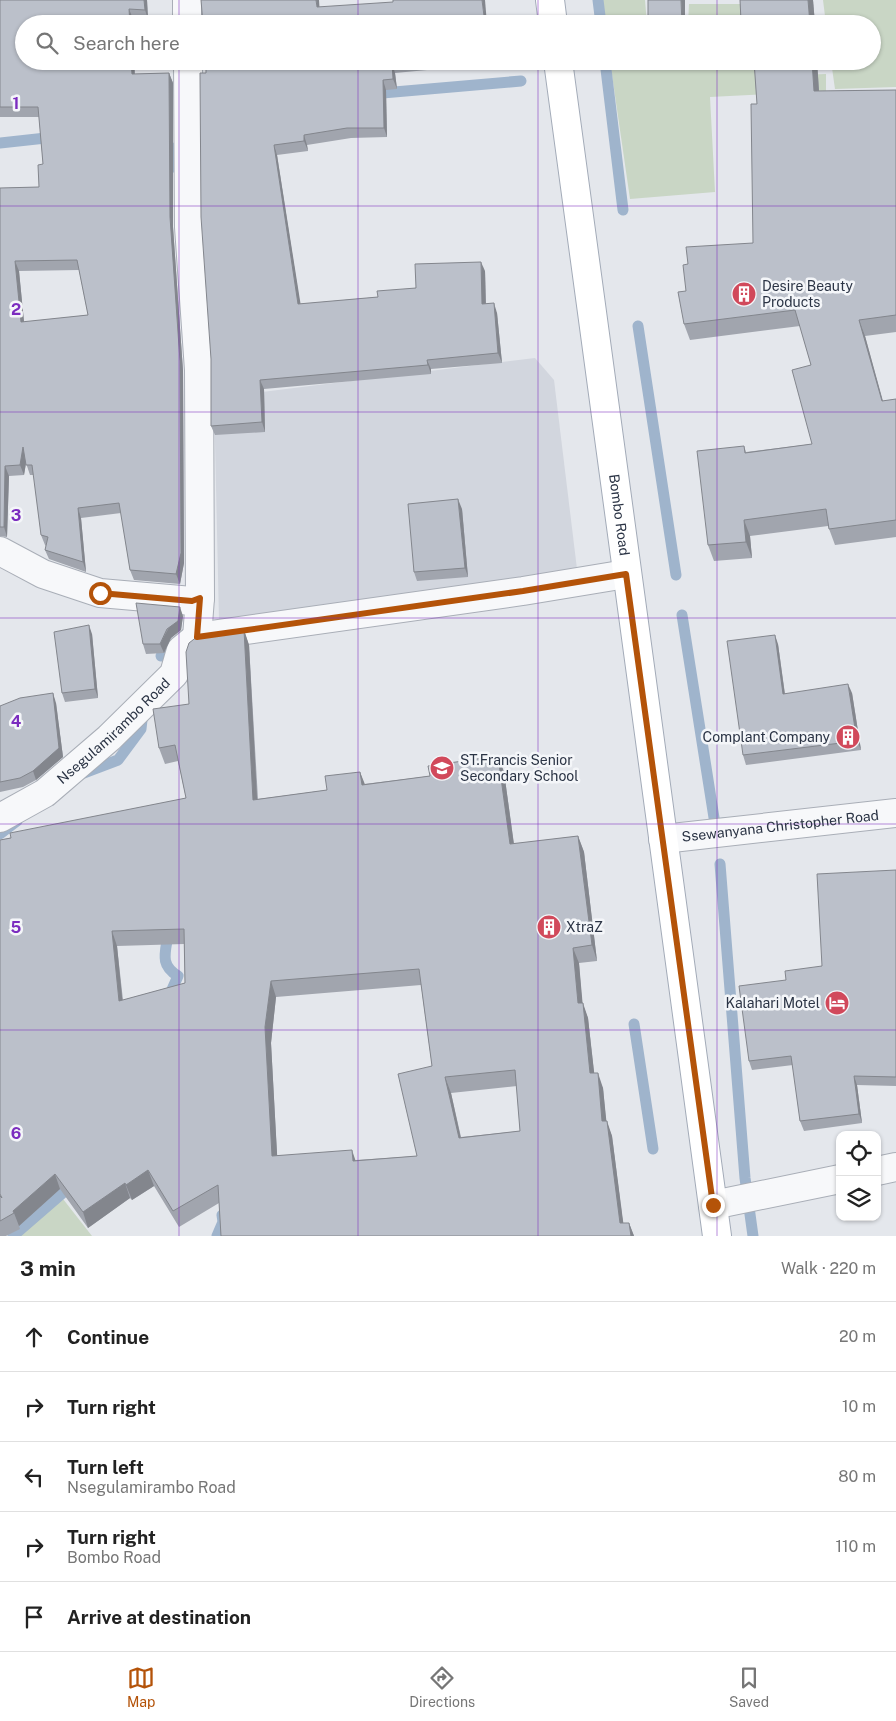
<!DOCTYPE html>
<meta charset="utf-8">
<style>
:root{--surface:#fff;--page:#f6f6f6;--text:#222;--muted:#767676;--line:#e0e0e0;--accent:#b45309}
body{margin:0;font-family:"Public Sans",sans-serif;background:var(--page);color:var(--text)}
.controls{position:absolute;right:15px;bottom:15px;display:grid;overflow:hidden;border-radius:10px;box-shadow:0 1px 4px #0004}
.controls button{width:45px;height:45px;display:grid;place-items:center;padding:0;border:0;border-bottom:1px solid var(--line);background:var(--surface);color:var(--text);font:25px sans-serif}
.stop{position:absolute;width:15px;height:15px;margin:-11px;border:4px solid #b45309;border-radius:50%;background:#fff}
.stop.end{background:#b45309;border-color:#fff;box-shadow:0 1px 5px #0008}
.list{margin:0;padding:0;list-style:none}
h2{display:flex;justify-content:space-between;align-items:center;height:65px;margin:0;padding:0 20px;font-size:21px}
h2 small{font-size:16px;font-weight:400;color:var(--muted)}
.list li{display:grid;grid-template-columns:32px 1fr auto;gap:15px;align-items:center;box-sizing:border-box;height:70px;padding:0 20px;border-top:1px solid var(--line)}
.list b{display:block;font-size:19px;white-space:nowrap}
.list p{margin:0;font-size:16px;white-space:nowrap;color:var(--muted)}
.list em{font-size:16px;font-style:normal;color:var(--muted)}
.icon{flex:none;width:28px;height:28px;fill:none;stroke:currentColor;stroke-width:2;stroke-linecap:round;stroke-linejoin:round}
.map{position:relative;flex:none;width:896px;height:1236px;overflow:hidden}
.search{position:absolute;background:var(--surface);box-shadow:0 1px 4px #0004;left:15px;right:15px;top:15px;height:55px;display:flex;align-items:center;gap:12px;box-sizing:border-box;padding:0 18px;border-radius:28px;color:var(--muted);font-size:19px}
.sheet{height:415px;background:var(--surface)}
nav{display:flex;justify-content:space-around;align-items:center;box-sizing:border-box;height:70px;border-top:1px solid var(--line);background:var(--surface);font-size:14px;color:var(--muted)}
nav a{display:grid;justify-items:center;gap:2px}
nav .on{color:var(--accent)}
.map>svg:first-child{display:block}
.built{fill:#d2d6de}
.green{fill:#c9d6c5}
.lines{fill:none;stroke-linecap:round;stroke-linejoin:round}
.stream{stroke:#9fb4cc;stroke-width:11}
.street-casing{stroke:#a9aeb7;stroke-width:30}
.primary-casing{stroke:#a3abb8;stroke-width:30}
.street{stroke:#f7f8fa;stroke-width:28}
.primary{stroke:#fff;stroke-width:28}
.wall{fill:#a1a5ae;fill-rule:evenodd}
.shaded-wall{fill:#83868d}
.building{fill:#bbc0ca;stroke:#83868d;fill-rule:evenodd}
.route{stroke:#b45309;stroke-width:6}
.grid{fill:none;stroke:#7b2cbf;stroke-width:1;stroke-opacity:0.55}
.labels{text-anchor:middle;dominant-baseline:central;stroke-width:5;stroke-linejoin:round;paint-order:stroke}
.poi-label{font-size:14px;fill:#2b3445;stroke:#f4f6f9;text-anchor:start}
.street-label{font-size:14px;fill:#2b3445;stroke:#f4f6f9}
.grid-label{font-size:16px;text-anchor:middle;font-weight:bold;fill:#7b2cbf;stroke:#f4f6f9;stroke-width:5;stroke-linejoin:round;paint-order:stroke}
</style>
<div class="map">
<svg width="896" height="1236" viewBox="0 0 896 1236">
<rect width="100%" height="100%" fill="#e4e7ec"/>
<!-- built -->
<polygon class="built" points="535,358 554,380 577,569 219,620 214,398"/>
<!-- green -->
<g class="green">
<polygon points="602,0 645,0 647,24 605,24"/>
<polygon points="823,0 896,0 896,87 835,89 831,61 872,61 872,24 826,24"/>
<polygon points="689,4 742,4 743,24 688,24"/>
<polygon points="610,61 754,61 756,77 826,74 826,91 710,97 715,192 630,199"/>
<polygon points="63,1199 92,1236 18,1236"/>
</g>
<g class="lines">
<!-- stream -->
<g class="stream">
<polyline points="598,0 601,24"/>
<polyline points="605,61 623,210"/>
<polyline points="371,94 521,81"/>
<polyline points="0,143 55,137"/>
<polyline points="174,167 177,147"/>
<polyline points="638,326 676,575"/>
<polyline points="682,615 715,824 725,823"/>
<polyline points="161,656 180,653"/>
<polyline points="81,774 118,760 141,729 143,711"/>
<polyline points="0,834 17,821"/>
<polyline points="720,864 745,1178 753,1236"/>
<path d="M164,997L170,994L178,976C160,965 165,954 168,935H173"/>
<polyline points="634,1024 653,1149"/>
<polyline points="13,1236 74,1183"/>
<polyline points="217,1236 223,1222 222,1215"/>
</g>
<defs>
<g id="street">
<polyline points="187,0 187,24"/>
<polyline points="188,61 189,227 199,370 200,598 197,637"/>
<polyline points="0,551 43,574 100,593 192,601 200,598"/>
<path id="s1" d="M0,818L45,793L109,738L174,674L181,650L197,637L523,591L626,574"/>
<path id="s2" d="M663,839L896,813"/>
<polyline points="877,1171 896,1167"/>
<polyline points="713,1205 840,1179"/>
</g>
<g id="primary">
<polyline points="550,0 553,24"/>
<path id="s3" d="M558,61L717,1236"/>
</g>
</defs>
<!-- street casing -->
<use href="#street" class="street-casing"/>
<!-- primary casing -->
<use href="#primary" class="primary-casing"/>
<!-- street -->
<use href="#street" class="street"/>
<!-- primary -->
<use href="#primary" class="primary"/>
</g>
<!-- wall -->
<g class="wall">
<path d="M0,0H147L148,19H133L135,74L169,73L173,83V227L183,371L184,563L180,584L134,580L130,570L121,513L81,518L86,572L49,559L45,550L46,546L45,545L41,535L34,475H30L26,463L24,475L9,476L7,537L0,536V188L39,187L43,164L39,117H0ZM79,270L88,315L24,322L19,271Z"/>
<polygon points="740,0 813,0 815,24 742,24 741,21"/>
<polygon points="206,61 491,61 491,64 395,73 397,89 386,90 387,137 351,138 307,145 308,151 277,155 300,304 378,297 485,271 486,304 497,313 502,363 431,369 431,374 264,389 265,432 215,435 211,426 211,359 206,73"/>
<polygon points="754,61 817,61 819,91 896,90 896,332 865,336 883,401 896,399 896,537 835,545 828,526 750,536 752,558 714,561 708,545 744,446 746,452 812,444 811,365 800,326 690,340 684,324 688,264 753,243 757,104"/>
<polygon points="462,509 468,577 417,581 414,572"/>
<polygon points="183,616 181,630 171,638 164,653 146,654 143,644"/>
<path d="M244,630L249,645L258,799L327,790L360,772L364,784L430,776L498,756L504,772L514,844L578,836L584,852L597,961L579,963L582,1003L588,1018L594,1073L603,1088L606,1121L612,1136L623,1223H629L634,1236H221L219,1203L179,1227L154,1186L132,1200L130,1198L88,1228L60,1189L19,1226L20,1229L6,1236H0V840L186,798L178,761L165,764L159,748L189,704ZM184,944L185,983L123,1000L117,946ZM421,985L432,1066L417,1156L356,1160L277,1155L271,1043L276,997ZM517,1086L520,1131L461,1137L451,1093Z"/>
<polygon points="92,634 98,698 65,702 62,693"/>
<polygon points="778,644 785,694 852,693 861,750 746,765 743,755"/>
<polygon points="56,703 63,757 36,780 23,787 0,792 0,706"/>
<polygon points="896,870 896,1086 857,1085 862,1123 804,1131 800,1121 793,1065 752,1070 749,1061 786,980 822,966"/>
</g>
<!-- shaded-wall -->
<g class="shaded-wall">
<polygon points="144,0 147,0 148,19 145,10"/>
<polygon points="316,0 319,0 320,17 317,7"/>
<polygon points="482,0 485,0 487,24 485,24"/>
<polygon points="681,0 685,0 685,24 682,24"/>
<polygon points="808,0 813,0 815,24 810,24"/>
<polygon points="129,9 133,19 133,24 130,24"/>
<polygon points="131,61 134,61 135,84 132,74"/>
<polygon points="812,61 817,61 820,107 814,91"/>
<polygon points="392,63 395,73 397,89 393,79"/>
<polygon points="169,73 173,83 173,227 183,371 184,563 180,584 176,574 170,217"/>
<polygon points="383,80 386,90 387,137 384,128"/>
<polygon points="304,135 307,145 308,151 304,141"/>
<polygon points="274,145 277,155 302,313 298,304"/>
<polygon points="15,261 19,271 25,332 21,322"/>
<polygon points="481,262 485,271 486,313 482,304"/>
<polygon points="494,303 497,313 502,363 498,353"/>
<polygon points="859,320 865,336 887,417 882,401"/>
<polygon points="427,360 431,369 431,374 428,365"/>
<polygon points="260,380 264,389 265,432 262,422"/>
<polygon points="23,447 27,457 24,475 20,465"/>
<polygon points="5,466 9,476 7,537 4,527"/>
<polygon points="458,499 462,509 468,577 465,568"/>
<polygon points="78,508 81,518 86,572 83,562"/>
<polygon points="744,520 750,536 752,558 746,542"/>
<polygon points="180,607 183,616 181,630 171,638 164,653 160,644"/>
<polygon points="89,625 92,634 98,698 95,689"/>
<polygon points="244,630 249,645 258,816 253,800"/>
<polygon points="775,635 778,644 786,703 783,694"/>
<polygon points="848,684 852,693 861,750 857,741"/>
<polygon points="53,693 56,703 63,757 36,780 33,771"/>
<polygon points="498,756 504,772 516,860 510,844"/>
<polygon points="360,772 366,787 362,785"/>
<polygon points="578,836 584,852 597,961 592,945"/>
<polygon points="112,931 117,946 124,1017 119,1001"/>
<polygon points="573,948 579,963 584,1019 578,1003"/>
<polygon points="271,981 276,997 271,1043 278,1171 272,1156 265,1027"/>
<polygon points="583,1003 588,1018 596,1089 590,1073"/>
<polygon points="598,1073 603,1088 608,1137 602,1121"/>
<polygon points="854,1076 857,1085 862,1123 859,1114"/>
<polygon points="445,1077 451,1093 464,1153 459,1138"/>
<polygon points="607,1121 612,1136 625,1236 620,1223"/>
<polygon points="352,1150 357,1165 353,1161"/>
<polygon points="148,1170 154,1186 132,1200 126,1185"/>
<polygon points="55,1174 60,1189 19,1226 14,1213 13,1211"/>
<polygon points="125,1183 130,1198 88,1228 83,1212"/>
<polygon points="629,1223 634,1236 631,1236"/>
</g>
<!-- building -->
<g class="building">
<path d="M0,0H144L145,10L129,9L130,24H24V61H131L132,74L169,73L170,217L180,361L181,553L176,574L130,570L119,503L78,508L83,562L45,550L48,537L41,535L32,465H26L23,447L20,465L5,466L4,527H0V188L39,187L38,165L43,164L38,107H0ZM77,260L88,315L21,322L15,261Z"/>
<polygon points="201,0 316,0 317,7 393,2 393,0 482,0 485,24 203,24"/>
<polygon points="648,0 681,0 682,24 648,24"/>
<polygon points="740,0 808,0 810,24 752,24 752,20 741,21"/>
<polygon points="206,61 413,61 392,63 393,79 383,80 384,128 347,128 304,135 304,141 274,145 298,304 378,297 377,291 416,288 415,264 481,262 482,304 494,303 498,353 427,360 428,365 260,380 262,422 211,426 211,359 201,217 200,73 206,73"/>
<polygon points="754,61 812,61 814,91 896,90 896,315 859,320 882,401 896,399 896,520 829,529 826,509 744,520 746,542 708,545 697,451 744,446 745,453 812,444 792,370 811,365 795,310 684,324 678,292 686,291 683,265 688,264 686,247 753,243 751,104 757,104"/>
<polygon points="458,499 465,568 414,572 408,504"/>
<polygon points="136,603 180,607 178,621 167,629 160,644 143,644"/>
<polygon points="89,625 95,689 62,693 54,632"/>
<path d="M244,630L253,800L327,790L325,776L360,772L362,785L430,776L428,766L498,756L510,844L578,836L592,945L573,948L578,1003H583L590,1073H598L602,1121H607L620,1223H629L631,1236H221L218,1185L173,1211L148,1170L126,1185L125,1183L83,1212L55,1174L13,1211L14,1213L0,1221V1196L2,1198L0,1194V840L11,838L10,833L186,798L175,745L159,748L153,709L189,704L186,652L189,643L198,636ZM184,929L185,983L119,1001L112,931ZM419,969L432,1066L398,1074L417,1156L353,1161L352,1150L272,1156L265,1027L271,981ZM515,1070L520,1131L459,1138L445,1077Z"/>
<polygon points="775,635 783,694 848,684 857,741 743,755 727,641"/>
<polygon points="53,693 59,748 33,771 20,778 0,782 0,706 20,698"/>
<polygon points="896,870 896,1077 854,1076 859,1114 800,1121 791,1056 749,1061 739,986 786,980 785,971 822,966 817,874"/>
</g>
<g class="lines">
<!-- route -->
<polyline class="route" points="100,593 192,601 200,598 197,637 523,591 626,574 713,1205"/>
</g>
<!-- grid -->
<path class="grid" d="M179,0V24M358,0V24M538,0V24M717,0V24M179,61V1236M358,61V1236M538,61V1236M717,61V1236M0,206H896M0,412H896M0,618H896M0,824H896M0,1030H896"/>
<!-- icons -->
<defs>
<symbol id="building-disc" viewBox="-11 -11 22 22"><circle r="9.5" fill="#d1495b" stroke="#f4f6f9"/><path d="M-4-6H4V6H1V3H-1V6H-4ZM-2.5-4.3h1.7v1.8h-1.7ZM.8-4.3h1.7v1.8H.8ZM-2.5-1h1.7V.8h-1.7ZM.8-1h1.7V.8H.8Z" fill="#fff"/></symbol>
<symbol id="school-disc" viewBox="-11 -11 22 22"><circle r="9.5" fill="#d1495b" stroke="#f4f6f9"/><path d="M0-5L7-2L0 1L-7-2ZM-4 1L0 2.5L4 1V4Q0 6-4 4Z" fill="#fff"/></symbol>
<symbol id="hotel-disc" viewBox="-11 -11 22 22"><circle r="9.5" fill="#d1495b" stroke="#f4f6f9"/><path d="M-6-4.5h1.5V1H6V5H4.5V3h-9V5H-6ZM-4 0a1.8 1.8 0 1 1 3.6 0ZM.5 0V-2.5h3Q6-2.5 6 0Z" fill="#fff"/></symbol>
</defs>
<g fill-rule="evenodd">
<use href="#building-disc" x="730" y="280" width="28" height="28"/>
<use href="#building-disc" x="834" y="723" width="28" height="28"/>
<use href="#school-disc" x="428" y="754" width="28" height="28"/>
<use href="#building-disc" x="535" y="913" width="28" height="28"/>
<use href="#hotel-disc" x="823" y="989" width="28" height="28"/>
</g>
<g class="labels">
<!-- poi labels -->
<g class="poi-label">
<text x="762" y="286">Desire Beauty<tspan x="762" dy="16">Products</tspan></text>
<text x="830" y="737" text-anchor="end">Complant Company</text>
<text x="460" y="760">ST.Francis Senior<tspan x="460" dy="16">Secondary School</tspan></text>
<text x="566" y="927">XtraZ</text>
<text x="820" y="1003" text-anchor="end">Kalahari Motel</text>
</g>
<!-- street labels -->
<g class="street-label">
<text stroke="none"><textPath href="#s3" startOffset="458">Bombo Road</textPath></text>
<text stroke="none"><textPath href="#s1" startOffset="144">Nsegulamirambo Road</textPath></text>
<text stroke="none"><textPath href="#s2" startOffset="118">Ssewanyana Christopher Road</textPath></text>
</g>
</g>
<g class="grid-label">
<text x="16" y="109">1</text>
<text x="16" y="315">2</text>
<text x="16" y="521">3</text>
<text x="16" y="727">4</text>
<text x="16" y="933">5</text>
<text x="16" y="1139">6</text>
</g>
</svg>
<div class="controls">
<button><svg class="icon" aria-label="locate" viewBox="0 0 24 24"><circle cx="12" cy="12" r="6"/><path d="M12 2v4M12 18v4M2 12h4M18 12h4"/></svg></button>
<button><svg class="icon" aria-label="layers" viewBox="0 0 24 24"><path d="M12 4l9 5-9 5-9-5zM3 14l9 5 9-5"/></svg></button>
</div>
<div class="stop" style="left:100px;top:593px"></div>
<div class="stop end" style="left:713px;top:1205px"></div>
<div class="search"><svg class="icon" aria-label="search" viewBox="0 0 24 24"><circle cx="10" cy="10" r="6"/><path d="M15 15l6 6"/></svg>Search here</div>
</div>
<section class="sheet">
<h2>3 min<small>Walk · 220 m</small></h2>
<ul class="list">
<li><svg class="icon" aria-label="ahead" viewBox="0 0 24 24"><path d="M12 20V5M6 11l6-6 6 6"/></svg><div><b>Continue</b></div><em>20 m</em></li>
<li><svg class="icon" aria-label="right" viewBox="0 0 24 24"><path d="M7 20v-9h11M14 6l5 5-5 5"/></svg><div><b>Turn right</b></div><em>10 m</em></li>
<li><svg class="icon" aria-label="left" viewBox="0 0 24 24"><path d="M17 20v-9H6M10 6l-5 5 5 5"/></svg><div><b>Turn left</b><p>Nsegulamirambo Road</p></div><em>80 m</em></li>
<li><svg class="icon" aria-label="right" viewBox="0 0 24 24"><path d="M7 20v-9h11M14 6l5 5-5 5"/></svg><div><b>Turn right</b><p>Bombo Road</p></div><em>110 m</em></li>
<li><svg class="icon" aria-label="arrive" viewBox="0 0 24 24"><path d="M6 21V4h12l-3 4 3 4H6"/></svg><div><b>Arrive at destination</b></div></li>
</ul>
</section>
<nav>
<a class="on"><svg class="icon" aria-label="map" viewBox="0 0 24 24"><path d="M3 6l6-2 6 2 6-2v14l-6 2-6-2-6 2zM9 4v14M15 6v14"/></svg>Map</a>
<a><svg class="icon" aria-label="directions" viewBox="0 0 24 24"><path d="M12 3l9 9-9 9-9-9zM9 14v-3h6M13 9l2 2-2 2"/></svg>Directions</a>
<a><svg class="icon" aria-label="saved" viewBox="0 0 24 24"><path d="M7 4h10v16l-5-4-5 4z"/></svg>Saved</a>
</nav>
